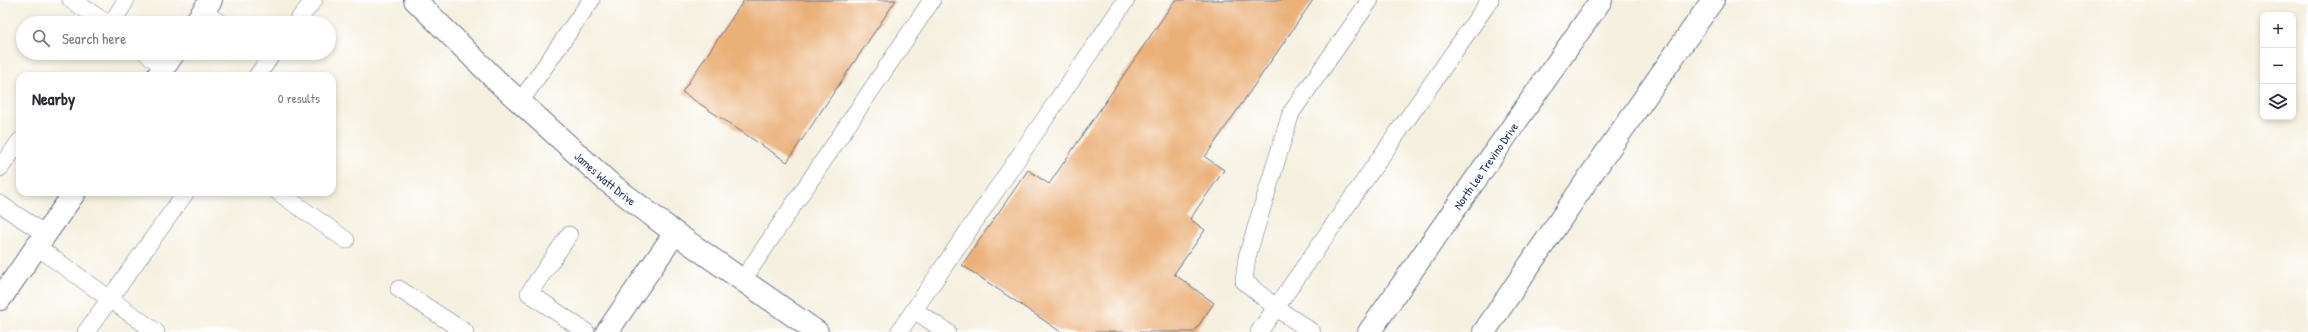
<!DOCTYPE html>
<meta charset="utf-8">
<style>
:root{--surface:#fff;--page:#f2f2f3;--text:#2b2b33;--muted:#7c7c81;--line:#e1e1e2}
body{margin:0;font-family:"Patrick Hand",sans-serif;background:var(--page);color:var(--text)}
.controls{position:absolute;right:12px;top:12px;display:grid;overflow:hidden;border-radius:8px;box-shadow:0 2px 6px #0003}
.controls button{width:36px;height:36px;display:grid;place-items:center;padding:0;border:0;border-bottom:1px solid var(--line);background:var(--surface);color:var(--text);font:20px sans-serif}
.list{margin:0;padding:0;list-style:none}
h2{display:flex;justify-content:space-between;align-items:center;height:52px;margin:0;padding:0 16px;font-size:17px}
h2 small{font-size:13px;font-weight:400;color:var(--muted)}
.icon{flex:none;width:22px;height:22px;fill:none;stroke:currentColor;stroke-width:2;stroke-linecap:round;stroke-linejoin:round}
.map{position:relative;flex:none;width:2308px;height:332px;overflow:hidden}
.search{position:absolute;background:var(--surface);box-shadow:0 2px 6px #0003;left:16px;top:16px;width:320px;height:44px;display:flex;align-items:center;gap:10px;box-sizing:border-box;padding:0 14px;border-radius:22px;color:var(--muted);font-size:15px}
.panel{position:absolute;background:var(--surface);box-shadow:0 2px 6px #0003;left:16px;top:72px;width:320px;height:124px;border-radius:12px}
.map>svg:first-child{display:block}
.building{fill:#ebb078}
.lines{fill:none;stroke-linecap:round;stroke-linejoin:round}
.lane-casing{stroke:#67738b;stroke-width:18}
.street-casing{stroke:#67738b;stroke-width:24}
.secondary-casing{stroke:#67738b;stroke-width:24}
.lane{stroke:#fff;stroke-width:17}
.street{stroke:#fff;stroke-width:22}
.secondary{stroke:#fff;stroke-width:22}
.labels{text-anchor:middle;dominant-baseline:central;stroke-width:3;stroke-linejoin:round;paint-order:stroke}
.street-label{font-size:12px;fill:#1b2f5e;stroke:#fff}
</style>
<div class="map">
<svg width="2308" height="332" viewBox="0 0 2308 332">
<rect width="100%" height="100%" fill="#fff"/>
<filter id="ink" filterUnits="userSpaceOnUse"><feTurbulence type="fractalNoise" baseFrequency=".025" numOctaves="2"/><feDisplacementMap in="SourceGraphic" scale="8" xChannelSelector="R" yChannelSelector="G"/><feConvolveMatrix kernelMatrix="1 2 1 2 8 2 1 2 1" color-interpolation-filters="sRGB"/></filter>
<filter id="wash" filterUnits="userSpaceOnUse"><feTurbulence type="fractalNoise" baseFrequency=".012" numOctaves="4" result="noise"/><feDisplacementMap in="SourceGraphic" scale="16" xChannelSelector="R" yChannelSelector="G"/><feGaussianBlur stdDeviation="0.9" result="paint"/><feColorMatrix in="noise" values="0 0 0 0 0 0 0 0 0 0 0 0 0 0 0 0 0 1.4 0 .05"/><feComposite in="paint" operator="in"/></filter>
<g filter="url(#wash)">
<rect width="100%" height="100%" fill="#f5f0df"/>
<g id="blocks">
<!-- building -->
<g class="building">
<polygon points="744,0 896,0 787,162 682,92"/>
<polygon points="1175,0 1313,0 1205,157 1224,170 1190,219 1205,230 1174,274 1214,303 1194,332 1061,332 962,265 1028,170 1049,184"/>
</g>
</g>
</g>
<g filter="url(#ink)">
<use href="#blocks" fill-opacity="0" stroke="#67738b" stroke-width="1"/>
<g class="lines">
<defs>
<g id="lane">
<polyline points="71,0 107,23"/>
<polyline points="203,12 220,23"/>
<polyline points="112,23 126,0"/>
<polyline points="296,23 314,0"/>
<polyline points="146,53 164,67"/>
<polyline points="257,76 271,56"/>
<polyline points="520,102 591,0"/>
<polyline points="0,168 20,141"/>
<polyline points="278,192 346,240"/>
<polyline points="0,204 45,234"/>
<polyline points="569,235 529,293 586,332"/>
<polyline points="36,246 156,332"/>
<polyline points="742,281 932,0"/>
<polyline points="399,289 465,332"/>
<polyline points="914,310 1126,0"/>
<polyline points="86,332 186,192"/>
<polyline points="899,332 914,310 947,332"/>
<polyline points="1259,332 1490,0"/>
<polyline points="1312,332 1275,307 1244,281 1247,257 1291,113 1370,0"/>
</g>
<g id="street">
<polyline points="195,23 211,0"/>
<polyline points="158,76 174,53"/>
<polyline points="0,299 75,192"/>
<polyline points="607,332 675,233"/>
</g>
<g id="secondary">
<path id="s1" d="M415,0L497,81L607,181L675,233L817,332"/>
<path id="s2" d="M1369,332L1601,0"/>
<polyline points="1484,332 1590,176 1713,0"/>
</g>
</defs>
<!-- lane casing -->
<use href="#lane" class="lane-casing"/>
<!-- street casing -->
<use href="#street" class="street-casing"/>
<!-- secondary casing -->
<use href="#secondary" class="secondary-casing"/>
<!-- lane -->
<use href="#lane" class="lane"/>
<!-- street -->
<use href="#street" class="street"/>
<!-- secondary -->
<use href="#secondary" class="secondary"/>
</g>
</g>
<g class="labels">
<!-- street labels -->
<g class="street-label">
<text stroke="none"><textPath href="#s2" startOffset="203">North Lee Trevino Drive</textPath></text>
<text stroke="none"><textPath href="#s1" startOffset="261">James Watt Drive</textPath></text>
</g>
</g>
</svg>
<div class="controls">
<button>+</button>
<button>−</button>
<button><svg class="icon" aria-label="layers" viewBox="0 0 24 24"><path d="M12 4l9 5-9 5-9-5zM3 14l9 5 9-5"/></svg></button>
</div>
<div class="search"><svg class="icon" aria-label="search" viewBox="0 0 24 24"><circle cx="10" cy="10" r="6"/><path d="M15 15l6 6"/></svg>Search here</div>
<section class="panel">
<h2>Nearby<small>0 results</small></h2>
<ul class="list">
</ul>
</section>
</div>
